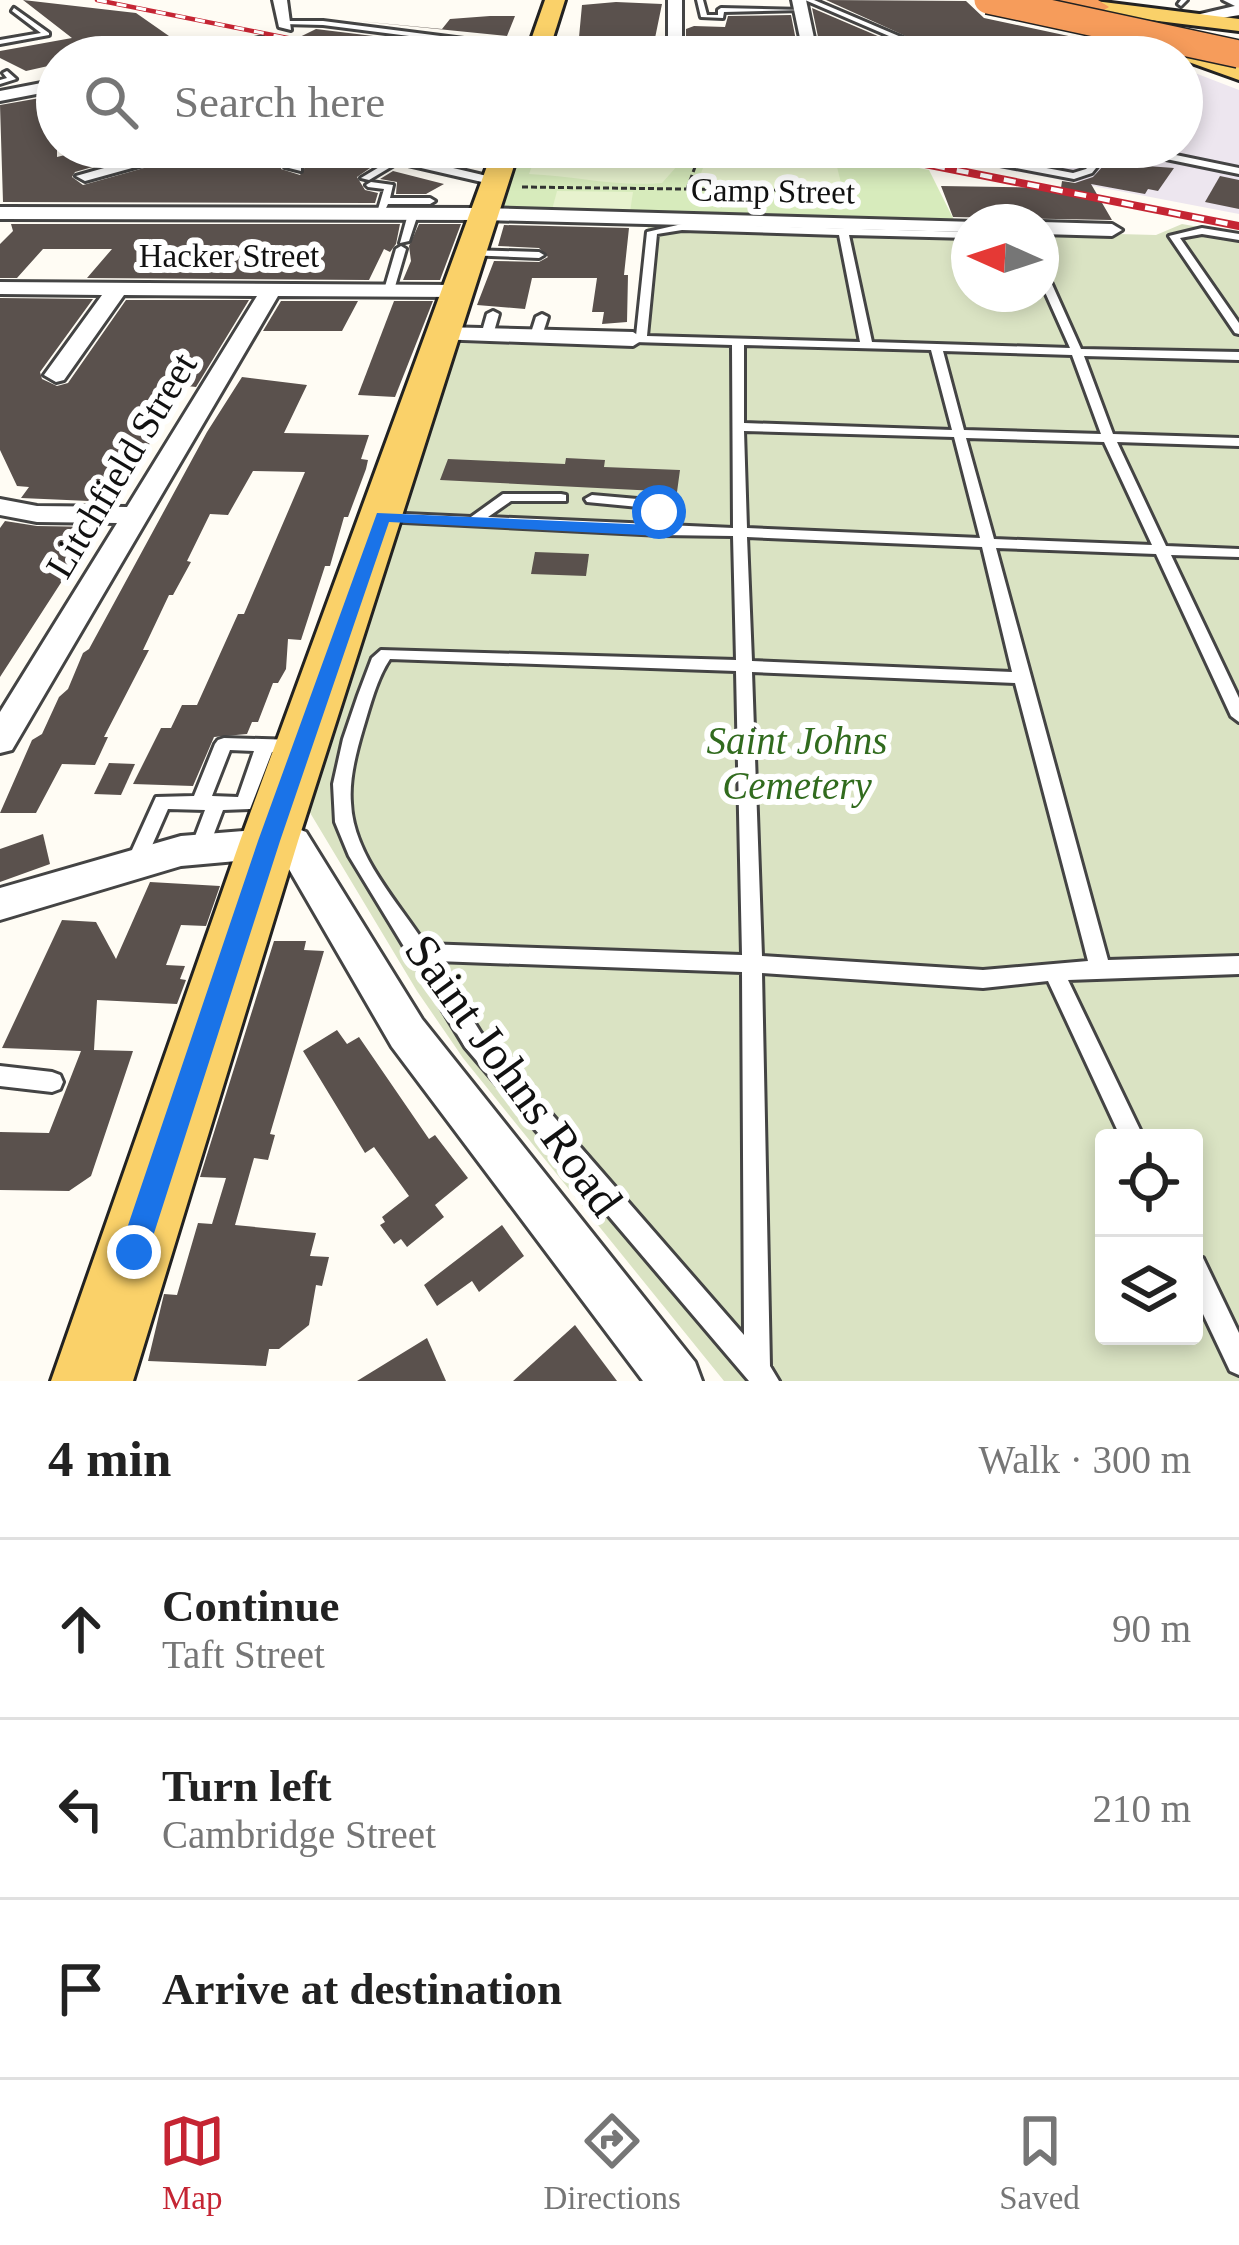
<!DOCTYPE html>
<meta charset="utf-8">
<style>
:root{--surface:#fff;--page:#f6f6f6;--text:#222;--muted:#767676;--line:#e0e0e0;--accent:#c52533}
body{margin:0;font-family:Georgia,serif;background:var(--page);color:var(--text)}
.controls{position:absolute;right:36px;bottom:36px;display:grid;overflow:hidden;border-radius:12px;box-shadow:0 6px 18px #0003}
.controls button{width:108px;height:108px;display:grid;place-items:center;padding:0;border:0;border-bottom:3px solid var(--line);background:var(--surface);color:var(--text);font:60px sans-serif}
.compass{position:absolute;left:951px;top:204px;width:108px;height:108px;border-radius:50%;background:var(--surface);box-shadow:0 6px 18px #0003;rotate:273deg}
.stop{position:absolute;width:36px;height:36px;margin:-27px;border:9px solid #1a73e8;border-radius:50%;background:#fff}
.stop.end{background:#1a73e8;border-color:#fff;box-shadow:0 3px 12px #0008}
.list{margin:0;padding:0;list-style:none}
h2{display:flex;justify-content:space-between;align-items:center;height:156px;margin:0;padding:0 48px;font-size:51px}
h2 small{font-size:39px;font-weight:400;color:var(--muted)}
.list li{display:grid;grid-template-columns:78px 1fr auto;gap:36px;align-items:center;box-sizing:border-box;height:180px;padding:0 48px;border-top:3px solid var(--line)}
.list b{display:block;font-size:45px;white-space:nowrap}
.list p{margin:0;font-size:39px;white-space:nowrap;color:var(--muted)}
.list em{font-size:39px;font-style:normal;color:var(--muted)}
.icon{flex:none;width:66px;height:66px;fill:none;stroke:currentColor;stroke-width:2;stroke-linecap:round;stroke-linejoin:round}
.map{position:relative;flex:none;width:1239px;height:1381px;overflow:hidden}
.search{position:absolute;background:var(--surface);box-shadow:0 6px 18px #0003;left:36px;right:36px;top:36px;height:132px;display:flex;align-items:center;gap:30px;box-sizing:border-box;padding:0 42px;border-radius:66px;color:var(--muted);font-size:45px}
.sheet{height:696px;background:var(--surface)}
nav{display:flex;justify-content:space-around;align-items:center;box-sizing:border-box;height:168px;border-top:3px solid var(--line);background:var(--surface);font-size:33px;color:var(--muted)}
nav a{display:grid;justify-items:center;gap:6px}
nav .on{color:var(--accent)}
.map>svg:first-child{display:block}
.industrial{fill:#ede6ef}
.green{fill:#d7ebbc}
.cemetery{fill:#dae3c3;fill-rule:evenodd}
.pitch{fill:#e7f2ce}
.building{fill:#5a514d}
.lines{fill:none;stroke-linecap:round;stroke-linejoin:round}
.service-casing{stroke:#444;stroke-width:6}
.minor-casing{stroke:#444;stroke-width:6}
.tertiary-casing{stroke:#444;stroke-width:6}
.primary-casing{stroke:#222;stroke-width:6}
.motorway-casing{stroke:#222;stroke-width:6}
.path{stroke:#333;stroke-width:3;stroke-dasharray:6 3;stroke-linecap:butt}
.service{fill:#fff;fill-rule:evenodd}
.minor{fill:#fff;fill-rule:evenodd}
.tertiary{fill:#fff;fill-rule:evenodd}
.primary{fill:#fad169;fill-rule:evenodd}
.motorway{fill:#f69c5b;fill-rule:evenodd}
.rail-far1-casing{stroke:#c52533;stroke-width:4.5}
.rail-casing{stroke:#c52533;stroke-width:8}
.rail-far1{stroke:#fff;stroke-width:3;stroke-dasharray:10;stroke-linecap:butt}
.rail{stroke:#fff;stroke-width:4.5;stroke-dasharray:12;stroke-linecap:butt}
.motorway-bridge-casing{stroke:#222;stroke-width:30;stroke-linecap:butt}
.motorway-bridge{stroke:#f69c5b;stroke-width:27}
.route{fill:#1a73e8}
.labels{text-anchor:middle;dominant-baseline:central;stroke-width:12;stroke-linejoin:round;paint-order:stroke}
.far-street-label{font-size:33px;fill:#111;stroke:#fff}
.street-label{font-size:39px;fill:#111;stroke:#fff}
.park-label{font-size:39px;font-style:italic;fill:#316b1e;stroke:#fff}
.near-street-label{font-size:48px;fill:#111;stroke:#fff}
</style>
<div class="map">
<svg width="1239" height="1381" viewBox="0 0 1239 1381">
<rect width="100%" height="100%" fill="#fffcf4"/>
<!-- industrial -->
<polygon class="industrial" points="1182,68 1239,90 1239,214 894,148 1182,147"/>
<!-- green -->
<polygon class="green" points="520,147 814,147 929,170 954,220 501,209"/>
<!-- cemetery -->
<path class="cemetery" d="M1182,224L1239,234V1381H724L463,1058L417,991L309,811L457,343L632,348L648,225L969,231V294H1041V232L1156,235ZM1104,1138H1194V1336H1104Z"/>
<!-- pitch -->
<g class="pitch">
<path d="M539,147H694L662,183C614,187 576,176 529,174Z"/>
<path d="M711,147C754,147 797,142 836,163L842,187L710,186L698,181Z"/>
<polygon points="557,191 633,192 630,212 552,210"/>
</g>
<!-- building -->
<g class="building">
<polygon points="23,0 136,13 189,50 154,57 137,57 121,49 86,57 57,57 57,64 26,71 0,58 0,51 72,38"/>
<polygon points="826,0 966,1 984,18 1120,47 1139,53 1138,57 952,57"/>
<polygon points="616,2 662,4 654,43 664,39 664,57 621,57 640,48 578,48 582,5"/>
<polygon points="812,8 927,57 822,56"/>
<polygon points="791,15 799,56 686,57 686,29 694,26 725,27 728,16"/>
<polygon points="490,16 515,16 507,36 358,21 442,29 450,19"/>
<polygon points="316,29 463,47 503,47 500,52 431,50 430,57 259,57"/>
<polygon points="57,95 57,157 97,147 110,154 162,147 75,172 72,177 83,185 212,149 316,147 283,163 281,169 300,175 305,167 335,153 356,158 373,166 357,177 365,190 378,193 375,203 3,202 0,105"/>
<polygon points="987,147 1159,147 1102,148 1073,168 987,152"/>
<polygon points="1106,163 1174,168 1158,191 1148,189 1145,194 1091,184 1112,220 953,217 941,186 1061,188 1062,181 1075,183 1093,177"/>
<polygon points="393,171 444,184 426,194 396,194 397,182 380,179"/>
<polygon points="1220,176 1239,180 1239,209 1205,202"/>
<polygon points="11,224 400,224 396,244 390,252 384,249 369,280 87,278 112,249 43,249 17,278 0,278 0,244 13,231"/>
<polygon points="419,224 461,224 440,280 403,280 411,261 409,246"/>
<polygon points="504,225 629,228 624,275 628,275 627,322 602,324 604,312 592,312 597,278 532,278 525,309 477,305 494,261 539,262 548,257 539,248 498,246"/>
<polygon points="0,298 93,299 40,372 42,379 57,386 68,383 126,300 249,300 196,387 187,386 112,502 21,498 29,487 17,486 0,450"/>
<polygon points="281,301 358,301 342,331 263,331"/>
<polygon points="394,301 433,301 395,397 358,395"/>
<polygon points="242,377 307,385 284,433 369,435 361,459 368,460 366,469 348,517 344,517 330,566 325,566 301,640 288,639 286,669 278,683 273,683 258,722 252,722 247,734 214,737 193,786 133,784 161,728 171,728 182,705 197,705 238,614 244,614 305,472 253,471 228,515 210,514 187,561 191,562 173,595 169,595 143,650 149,650 104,737 108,737 95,765 62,764 36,813 0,813 32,740 42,734 59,697 68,689 83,653 89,649 207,432"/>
<polygon points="566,458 605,460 604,467 680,470 677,492 440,480 448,459 565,464"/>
<polygon points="5,521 37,526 97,527 0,677 0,528"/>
<polygon points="535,552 589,554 586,576 531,574"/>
<polygon points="109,763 135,764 121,795 94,794"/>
<polygon points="43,834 50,864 0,882 0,849"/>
<polygon points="150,882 220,886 206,926 181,925 166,965 185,966 180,979 186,980 177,1004 97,1000 94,1050 133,1051 91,1176 69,1191 0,1190 0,1132 49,1133 81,1051 2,1048 62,920 96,922 116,959"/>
<polygon points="274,941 306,941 304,950 324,951 270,1134 275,1135 268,1160 254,1158 235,1225 316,1233 310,1256 329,1257 322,1286 316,1285 309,1325 279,1349 269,1349 266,1366 148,1361 164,1294 177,1295 198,1223 212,1224 226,1178 200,1177"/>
<polygon points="337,1030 347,1044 359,1037 429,1139 435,1135 468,1178 435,1205 444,1217 407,1247 401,1239 394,1244 380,1225 385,1222 382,1217 409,1196 374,1147 365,1153 303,1051"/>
<polygon points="502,1225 524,1256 479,1292 472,1281 437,1306 424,1285"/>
<polygon points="575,1325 617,1381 513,1381"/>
<polygon points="427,1338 446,1381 357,1381"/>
</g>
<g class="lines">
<defs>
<g id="service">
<polygon points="697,0 703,0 707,15 718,15 718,10 721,8 803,10 724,12 723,18 701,17"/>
<polygon points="805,0 814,0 948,57 938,57"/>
<polygon points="1181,0 1187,0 1181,6 1178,4"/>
<polygon points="14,8 49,33 49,35 0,44 0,40 41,33 12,11"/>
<polygon points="285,21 323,21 464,39 546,41 464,43 323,25 283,24"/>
<polygon points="7,71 16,79 0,84 0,80 7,78 3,73"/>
<polygon points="326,147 337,147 298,166 301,167 301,171 285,167"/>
<polygon points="905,147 955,152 972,147 973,151 967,153 1073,173 1086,169 1102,152 1166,153 1239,168 1239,174 1166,159 1104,158 1092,173 1074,179"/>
<polygon points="396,157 400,160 399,162 369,180 361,178"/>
<polygon points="371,182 393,185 390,198 430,198 435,201 430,204 388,204 382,216 376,216 384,189 368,187 366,185"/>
<polygon points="413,211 418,214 409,241 400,243 408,214"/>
<path d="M682,224L969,232V238L849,235L872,342L1070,348L1041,283V268L1046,271L1081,349L1239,352V360L1084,356L1113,434L1239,438V446L1117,442L1166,546L1239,549V557L1171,555L1239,698V722L1231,716L1156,554L996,548L1108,960L1239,956V974L1068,980L1144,1138H1121L1048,981L983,988L762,973L770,1366L779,1381H749L465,1047L349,856L335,822L333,784L343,739L358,695L372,658L381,650L736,660L733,536L661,535L384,521L377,517L384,513L471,517L503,494H561L566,495V501H511L488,517L652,524L649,508L587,502L585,499L592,495L660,501L667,525L733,528L732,345L634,342L628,339L636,336L647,232ZM682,230L839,235L860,342L647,336L657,234ZM744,345L931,350L952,430L744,423ZM943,351L1072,355L1101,434L964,430ZM744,431L954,437L980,538L747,528ZM966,438L1104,442L1152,545L994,539ZM747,537L982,547L1012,672L752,661ZM390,659L736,671L742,955L425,944C398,902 353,855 351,803C349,779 356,753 363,729C370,706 377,678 390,659ZM752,672L1015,683L1088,961L983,970L762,956ZM436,961L742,972L744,1335L481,1033Z"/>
<polygon points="1202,228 1239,234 1239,240 1202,234 1180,238 1239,323 1239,334 1235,333 1169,236"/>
<polygon points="401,246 406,249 394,290 385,292 384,290 396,249"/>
<polygon points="470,250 539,252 544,255 539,258 466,255 465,253"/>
<polygon points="493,311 499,314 493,335 483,337 481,335 487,314"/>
<polygon points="542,314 548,317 542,336 532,338 530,336 536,317"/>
<path d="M224,738L296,740L302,742L305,746L302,750L272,752L250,809L223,810L207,852L200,854L193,852L191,847L205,810L168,809L143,866L136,869L129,866L127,861L156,797L194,796L215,744L218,740ZM230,750L254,751L238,797L212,796Z"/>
<polygon points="0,1066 52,1072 60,1075 63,1082 60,1089 52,1092 0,1086"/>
<polygon points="1194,1255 1203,1258 1239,1333 1239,1375 1230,1371 1194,1295"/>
</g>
<g id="minor">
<polygon points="273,0 287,0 291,30 279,27"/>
<rect x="668" y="0" width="14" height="57"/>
<polygon points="792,0 806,0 818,57 804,57"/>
<polygon points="1223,0 1239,0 1239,8"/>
<polygon points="263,37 268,44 206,57 178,57"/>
<polygon points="538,47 575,54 577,57 533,54"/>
<polygon points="57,80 57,90 0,101 0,91"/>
<polygon points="178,147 208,147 85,181 76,176"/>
<polygon points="330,147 364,147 504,180 495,185"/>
<polygon points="0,207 483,208 976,222 969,222 969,232 483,220 0,219"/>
<polygon points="1041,222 1112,224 1122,230 1112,236 1041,234"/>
<polygon points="0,282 457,285 468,291 457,297 278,296 12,750 0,753 0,712 117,523 37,522 0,515 0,499 37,506 127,507 257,296 124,295 64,380 56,382 44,375 102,295 0,294"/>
<polygon points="443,327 633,332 644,339 633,346 435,339 432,334"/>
<polygon points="293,827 306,832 422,1019 695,1362 702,1381 643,1381 392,1047 282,857 181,866 0,920 0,888 181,836"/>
</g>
<polygon id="tertiary" points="1239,5 1239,15 1187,24 1179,19"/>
<g id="primary">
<polygon points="545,0 565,0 547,57 525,57"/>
<polygon points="1027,0 1087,0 1239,19 1239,31 1037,6"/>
<polygon points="1138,29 1239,65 1239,80 1130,41 1127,36"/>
<polygon points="494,147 520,147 298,841 133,1381 51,1381 240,841"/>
</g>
<polygon id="motorway" points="1049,0 1098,0 1109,7 1097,14 1053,5"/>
</defs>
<!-- service casing -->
<use href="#service" class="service-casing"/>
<!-- minor casing -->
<use href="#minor" class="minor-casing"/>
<!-- tertiary casing -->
<use href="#tertiary" class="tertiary-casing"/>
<!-- primary casing -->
<use href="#primary" class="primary-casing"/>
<!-- motorway casing -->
<use href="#motorway" class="motorway-casing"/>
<!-- path -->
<g class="path">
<polyline points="522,187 847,191"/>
<polyline points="687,189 695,167"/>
</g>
<!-- service -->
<use href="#service" class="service"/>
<!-- minor -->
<use href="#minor" class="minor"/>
<!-- tertiary -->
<use href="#tertiary" class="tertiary"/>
<!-- primary -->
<use href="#primary" class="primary"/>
<!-- motorway -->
<use href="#motorway" class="motorway"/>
<defs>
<polyline id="rail-far1" points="97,0 383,57"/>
<polyline id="rail" points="839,147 1239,226"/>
</defs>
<!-- rail-far1 casing -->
<use href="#rail-far1" class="rail-far1-casing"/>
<!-- rail casing -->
<use href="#rail" class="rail-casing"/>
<!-- rail-far1 -->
<use href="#rail-far1" class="rail-far1"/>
<!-- rail -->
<use href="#rail" class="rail"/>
<defs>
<polyline id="motorway-bridge" points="988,0 1239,54"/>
</defs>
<!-- motorway-bridge casing -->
<use href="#motorway-bridge" class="motorway-bridge-casing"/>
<!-- motorway-bridge -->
<use href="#motorway-bridge" class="motorway-bridge"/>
</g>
<!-- route -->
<polygon class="route" points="659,507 668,512 670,531 661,536 389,522 280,841 148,1252 144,1262 134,1266 124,1262 119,1252 258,841 377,513 652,525 651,512"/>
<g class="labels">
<!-- far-street labels -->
<g class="far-street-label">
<text transform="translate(773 191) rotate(1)">Camp Street</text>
<text x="229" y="256">Hacker Street</text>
</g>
<!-- street labels -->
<g class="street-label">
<text transform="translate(121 465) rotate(-59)">Litchfield Street</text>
</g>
<!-- park labels -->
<g class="park-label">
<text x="797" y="740">Saint Johns<tspan x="797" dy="45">Cemetery</tspan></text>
</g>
<!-- near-street labels -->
<g class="near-street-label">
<text transform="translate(514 1075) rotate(54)">Saint Johns Road</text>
</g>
</g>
</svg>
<div class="controls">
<button><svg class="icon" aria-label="locate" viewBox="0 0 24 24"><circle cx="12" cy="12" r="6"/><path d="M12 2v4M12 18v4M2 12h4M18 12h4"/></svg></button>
<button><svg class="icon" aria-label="layers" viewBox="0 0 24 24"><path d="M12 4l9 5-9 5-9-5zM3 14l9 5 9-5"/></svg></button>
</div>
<svg class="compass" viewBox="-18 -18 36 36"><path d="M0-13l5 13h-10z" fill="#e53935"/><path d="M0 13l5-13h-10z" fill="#767676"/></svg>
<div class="stop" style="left:659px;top:512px"></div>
<div class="stop end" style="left:134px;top:1252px"></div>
<div class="search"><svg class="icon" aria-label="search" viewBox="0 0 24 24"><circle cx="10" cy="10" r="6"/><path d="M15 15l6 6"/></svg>Search here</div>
</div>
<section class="sheet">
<h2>4 min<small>Walk · 300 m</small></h2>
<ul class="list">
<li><svg class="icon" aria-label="ahead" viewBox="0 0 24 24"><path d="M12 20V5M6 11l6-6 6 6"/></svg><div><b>Continue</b><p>Taft Street</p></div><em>90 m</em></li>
<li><svg class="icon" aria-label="left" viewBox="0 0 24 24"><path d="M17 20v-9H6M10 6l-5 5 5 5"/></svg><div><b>Turn left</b><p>Cambridge Street</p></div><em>210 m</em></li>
<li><svg class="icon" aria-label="arrive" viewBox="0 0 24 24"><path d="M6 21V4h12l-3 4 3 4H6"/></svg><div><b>Arrive at destination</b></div></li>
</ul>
</section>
<nav>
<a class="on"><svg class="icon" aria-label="map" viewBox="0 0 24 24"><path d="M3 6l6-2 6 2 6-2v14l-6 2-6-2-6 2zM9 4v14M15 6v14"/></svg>Map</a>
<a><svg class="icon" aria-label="directions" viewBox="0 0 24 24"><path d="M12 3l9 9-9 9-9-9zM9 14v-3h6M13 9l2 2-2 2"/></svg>Directions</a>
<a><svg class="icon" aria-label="saved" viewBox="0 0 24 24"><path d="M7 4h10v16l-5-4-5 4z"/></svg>Saved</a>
</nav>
